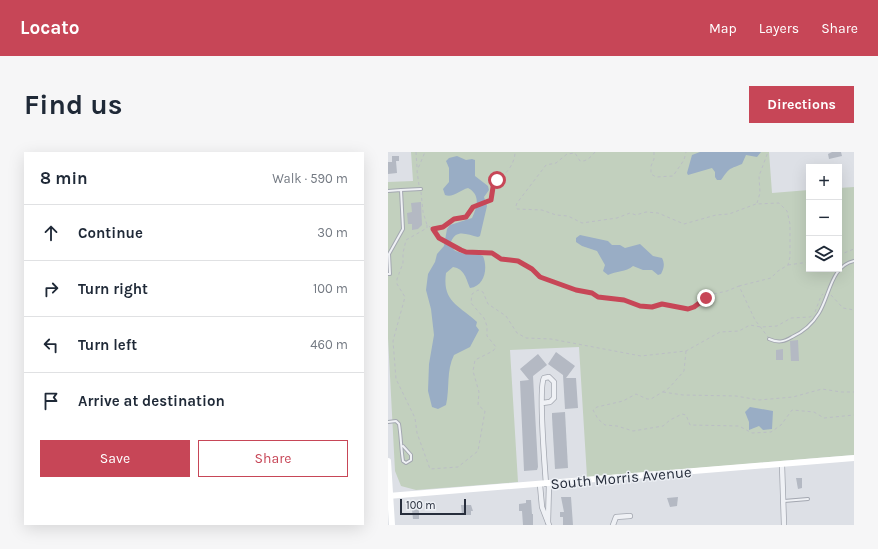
<!DOCTYPE html>
<meta charset="utf-8">
<style>
:root{--surface:#fff;--page:#f6f6f7;--text:#1f2937;--muted:#747a83;--line:#e0e1e3;--accent:#c74657}
body{margin:0;font-family:Karla,sans-serif;background:var(--page);color:var(--text)}
.controls{position:absolute;right:12px;top:12px;display:grid;overflow:hidden;border-radius:0px;box-shadow:0 4px 16px #0002}
.controls button{width:36px;height:36px;display:grid;place-items:center;padding:0;border:0;border-bottom:1px solid var(--line);background:var(--surface);color:var(--text);font:20px sans-serif}
.scale{position:absolute;left:12px;bottom:10px;width:66px;box-sizing:border-box;padding-left:4px;border:2px solid #272e3c;border-top:0;font-size:11px;line-height:14px;white-space:nowrap;color:#272e3c;-webkit-text-stroke:3px #eceff4;paint-order:stroke}
.stop{position:absolute;width:12px;height:12px;margin:-9px;border:3px solid #c74657;border-radius:50%;background:#fff}
.stop.end{background:#c74657;border-color:#fff;box-shadow:0 1px 4px #0008}
.list{margin:0;padding:0;list-style:none}
h2{display:flex;justify-content:space-between;align-items:center;height:52px;margin:0;padding:0 16px;font-size:17px}
h2 small{font-size:13px;font-weight:400;color:var(--muted)}
.list li{display:grid;grid-template-columns:26px 1fr auto;gap:12px;align-items:center;box-sizing:border-box;height:56px;padding:0 16px;border-top:1px solid var(--line)}
.list b{display:block;font-size:15px;white-space:nowrap}
.list em{font-size:13px;font-style:normal;color:var(--muted)}
.actions{display:flex;gap:8px;padding:12px 16px}
.actions a{flex:1;padding:9px 0;border:1px solid var(--accent);border-radius:0px;text-align:center;font-size:14px;color:var(--accent)}
.actions .main{background:var(--accent);color:#fff}
.icon{flex:none;width:22px;height:22px;fill:none;stroke:currentColor;stroke-width:2;stroke-linecap:round;stroke-linejoin:round}
.map{position:relative;flex:none;width:466px;height:373px;overflow:hidden;border-radius:0px}
header{display:flex;align-items:center;gap:24px;box-sizing:border-box;height:56px;padding:0 20px;background:var(--accent);color:#fff}
header strong{font-size:19px}
nav{display:flex;gap:22px;margin-inline-start:auto;font-size:14px}
.intro{display:flex;align-items:center;justify-content:space-between;box-sizing:border-box;height:96px;padding:0 24px}
h1{margin:0;font-size:28px}
.button{padding:10px 18px;border-radius:0px;background:var(--accent);color:#fff;font-size:14px;font-weight:700}
main{display:flex;gap:24px;padding:0 24px}
aside{flex:1;background:var(--surface);border-radius:0px;box-shadow:0 4px 16px #0002}
.map>svg:first-child{display:block}
.green{fill:#c2d0be}
.water{fill:#99adc5}
.building{fill:#b4b9c3}
.lines{fill:none;stroke-linecap:round;stroke-linejoin:round}
.lane-casing{stroke:#a3a7b0;stroke-width:4}
.street-casing{stroke:#a3a7b0;stroke-width:6}
.path{stroke:#bbbec5;stroke-width:1;stroke-dasharray:3 3;stroke-linecap:butt}
.lane{stroke:#eff1f5;stroke-width:2}
.street{stroke:#eff1f5;stroke-width:4.5}
.secondary{stroke:#fff;stroke-width:6}
.route{stroke:#c74657;stroke-width:5}
.labels{text-anchor:middle;dominant-baseline:central;stroke-width:3;stroke-linejoin:round;paint-order:stroke}
.street-label{font-size:15px;fill:#272e3c;stroke:#eceff4}
</style>
<header>
<strong>Locato</strong>
<nav><a>Map</a><a>Layers</a><a>Share</a></nav>
</header>
<div class="intro"><h1>Find us</h1><a class="button">Directions</a></div>
<main>
<aside>
<h2>8 min<small>Walk · 590 m</small></h2>
<ul class="list">
<li><svg class="icon" aria-label="ahead" viewBox="0 0 24 24"><path d="M12 20V5M6 11l6-6 6 6"/></svg><div><b>Continue</b></div><em>30 m</em></li>
<li><svg class="icon" aria-label="right" viewBox="0 0 24 24"><path d="M7 20v-9h11M14 6l5 5-5 5"/></svg><div><b>Turn right</b></div><em>100 m</em></li>
<li><svg class="icon" aria-label="left" viewBox="0 0 24 24"><path d="M17 20v-9H6M10 6l-5 5 5 5"/></svg><div><b>Turn left</b></div><em>460 m</em></li>
<li><svg class="icon" aria-label="arrive" viewBox="0 0 24 24"><path d="M6 21V4h12l-3 4 3 4H6"/></svg><div><b>Arrive at destination</b></div></li>
</ul>
<div class="actions"><a class="main">Save</a><a>Share</a></div>
</aside>
<div class="map">
<svg width="466" height="373" viewBox="0 0 466 373">
<rect width="100%" height="100%" fill="#dde0e6"/>
<!-- green -->
<polygon class="green" points="23,0 381,0 384,41 421,38 421,117 451,117 451,36 466,35 466,303 199,325 191,195 122,198 130,330 28,338 13,334 7,319 0,186 0,30 25,29"/>
<!-- water -->
<g class="water">
<path d="M312,0H373L369,5L358,3L354,12C339,18 342,16 333,28H329L327,25V20L324,16L300,23L299,21L304,3Z"/>
<path d="M69,4L78,8L84,7L87,8V24L100,34L101,38L96,45L99,54L92,84L90,85C80,83 68,76 63,90L66,98C79,105 83,99 95,104C100,116 97,134 82,136C78,127 77,117 65,115L58,121C54,150 71,153 89,170L88,174L91,178L82,195L66,203C58,219 62,236 58,253L50,257L44,255L40,239L41,212L46,183L43,157L38,138L40,122L47,110L49,102L56,94L59,77L62,73L84,66C89,55 93,43 80,36C72,38 65,46 57,43L55,37L61,30V16L58,9L61,6Z"/>
<path d="M192,83L220,89L224,93H232L237,96L252,92L265,104L274,106C277,112 276,116 273,122L270,123L264,118H255L245,114C238,120 228,119 220,123L215,119L217,113L209,99L194,94L188,90V86Z"/>
<polygon points="362,255 385,259 384,277 375,278 371,274 361,278 361,270 357,260"/>
</g>
<!-- building -->
<g class="building">
<polygon points="444,0 453,0 454,4 441,7 440,2"/>
<polygon points="4,4 11,4 11,9 8,9 9,21 0,22 0,10 4,10"/>
<polygon points="33,50 34,73 30,77 24,78 24,72 20,72 19,61 24,60 23,51"/>
<polygon points="410,188 411,209 403,209 402,189"/>
<polygon points="395,197 395,208 388,208 388,198"/>
<polygon points="168,200 187,214 178,226 188,226 190,256 177,257 175,223 160,212"/>
<polygon points="150,202 159,213 145,224 150,315 149,318 136,319 132,229 141,228 132,217"/>
<polygon points="177,260 180,316 167,317 164,265 164,261"/>
<polygon points="408,326 414,326 414,336 410,337"/>
<polygon points="173,345 183,345 185,373 175,373 175,365 172,365 172,360 176,360"/>
<polygon points="290,345 289,354 282,355 279,346"/>
<polygon points="138,348 143,348 144,362 145,362 145,373 135,373 134,359 131,359 131,352 138,351"/>
<polygon points="73,353 83,353 85,359 83,359 83,363 74,363"/>
<polygon points="31,357 31,367 25,367 24,358"/>
</g>
<g class="lines">
<defs>
<g id="lane">
<polyline points="13,38 33,37"/>
<polyline points="0,39 13,38 15,77 1,102 2,122 0,122"/>
<path d="M381,187C390,191 396,190 404,185C415,180 425,171 431,161C442,143 443,114 466,109"/>
<path d="M0,270L8,269L11,272C13,284 13,297 15,309L18,311L23,308V303L15,294"/>
<polyline points="396,349 420,347"/>
</g>
<g id="street">
<path d="M154,251L162,250L166,246V230L161,225L156,226C150,236 157,316 158,332"/>
<polyline points="394,313 396,373"/>
<polyline points="152,333 154,355 161,373"/>
<polyline points="160,370 161,332"/>
<polyline points="225,373 228,365 242,364"/>
</g>
</defs>
<!-- lane casing -->
<use href="#lane" class="lane-casing"/>
<!-- street casing -->
<use href="#street" class="street-casing"/>
<!-- path -->
<g class="path">
<polyline points="28,0 29,15"/>
<path d="M207,0C203,5 198,10 192,9L187,1L179,2L168,11L158,13L129,51L128,54L129,57L154,58L168,63L180,64L194,71L229,66L242,61L248,63L258,60L270,61L296,72L328,63L341,62L368,52L391,51L399,59L402,72V105L400,113L390,119L383,126L351,134"/>
<polyline points="266,0 266,7 263,14 263,22 268,25 285,24 296,8 298,0"/>
<polyline points="31,33 29,19 37,0"/>
<polyline points="33,40 35,60 39,73 45,77 51,86 79,100 104,101 113,107 125,108 133,110 152,125 166,131 204,141 210,145 236,148 251,154 264,155 274,152 300,157 306,155 321,143 339,139 351,134 367,168 380,185"/>
<polyline points="369,51 372,41 371,24 380,0"/>
<polyline points="39,73 39,76 18,88 15,101 15,111 9,127 9,132 17,145 5,189 8,227 27,266 29,281 42,317 70,315 90,299 97,259 90,253 91,240 85,219 87,208 105,199 108,195 99,184 99,174 96,166 83,151 84,142 90,138 95,140 100,152 118,164 129,181 138,186 163,187 253,204 298,199 332,180 351,179 362,173 373,175 389,174 403,166 422,165 425,163"/>
<path d="M45,77L55,75L66,67L79,65L85,55L103,48L106,29C117,25 127,12 127,0"/>
<polyline points="451,103 466,97"/>
<polyline points="400,113 421,110"/>
<polyline points="443,143 455,156 466,158"/>
<polyline points="427,160 433,144 435,142"/>
<polyline points="298,199 296,219 281,236 263,247 259,247 248,242 235,249 209,255 205,258 210,267 217,273 229,274 245,279 275,274 282,268 294,262 298,263 302,273 351,274 364,281 383,280 393,273 404,258 426,260 436,266 466,263"/>
<polyline points="275,240 295,243 348,244 371,248 405,245 434,237 453,240 466,240"/>
</g>
<!-- lane -->
<use href="#lane" class="lane"/>
<!-- street -->
<use href="#street" class="street"/>
<!-- secondary -->
<g class="secondary">
<polyline points="0,309 4,373"/>
<polyline points="0,344 466,306"/>
</g>
</g>
<g class="lines">
<!-- route -->
<polyline class="route" points="109,28 106,29 103,48 85,55 78,65 66,67 55,75 45,77 51,86 73,98 78,100 104,101 113,107 130,109 144,117 152,125 188,138 204,141 210,145 236,148 252,154 264,155 274,152 300,157 306,155 318,146"/>
</g>
<g class="labels">
<!-- street labels -->
<g class="street-label">
<text transform="translate(233 326) rotate(-5)">South Morris Avenue</text>
</g>
</g>
</svg>
<div class="controls">
<button>+</button>
<button>−</button>
<button><svg class="icon" aria-label="layers" viewBox="0 0 24 24"><path d="M12 4l9 5-9 5-9-5zM3 14l9 5 9-5"/></svg></button>
</div>
<div class="scale">100 m</div>
<div class="stop" style="left:109px;top:28px"></div>
<div class="stop end" style="left:318px;top:146px"></div>
</div>
</main>
